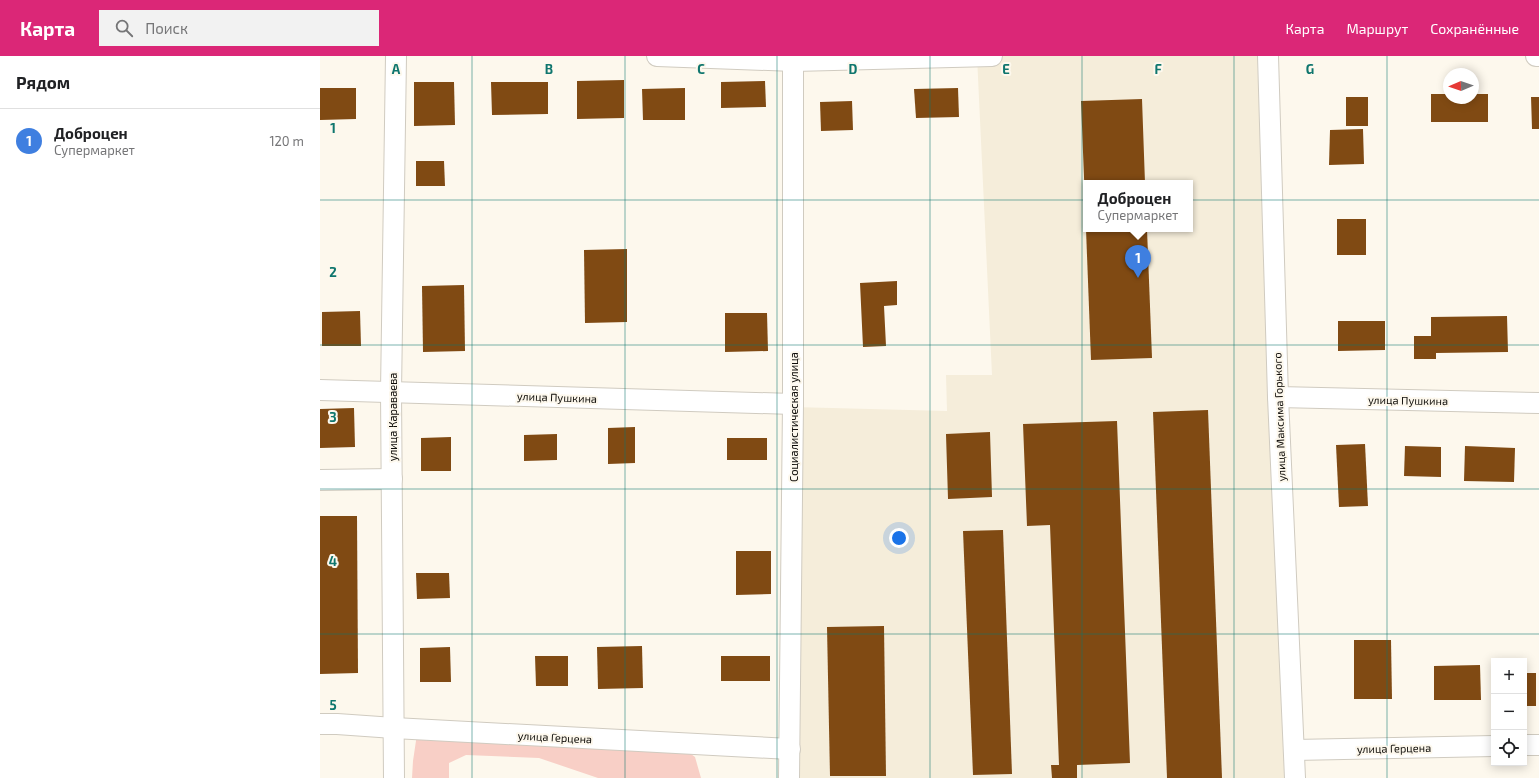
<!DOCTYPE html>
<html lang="ru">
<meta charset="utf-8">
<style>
:root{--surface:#fff;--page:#f2f2f2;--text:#202124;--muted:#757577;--line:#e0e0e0;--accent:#db2777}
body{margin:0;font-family:"Exo 2",sans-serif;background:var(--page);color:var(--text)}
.controls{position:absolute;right:12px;bottom:12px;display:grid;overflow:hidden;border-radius:0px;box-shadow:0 2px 10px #0003}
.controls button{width:36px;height:36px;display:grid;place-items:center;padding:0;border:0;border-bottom:1px solid var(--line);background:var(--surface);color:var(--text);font:20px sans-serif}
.compass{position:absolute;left:1123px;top:12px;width:36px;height:36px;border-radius:50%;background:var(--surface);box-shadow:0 2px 10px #0003;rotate:268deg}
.you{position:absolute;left:579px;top:482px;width:14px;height:14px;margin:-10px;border:3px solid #fff;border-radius:50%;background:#1a73e8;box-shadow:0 0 0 6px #1a73e833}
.badge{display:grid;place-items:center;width:26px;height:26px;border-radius:50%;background:var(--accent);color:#fff;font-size:13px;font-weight:700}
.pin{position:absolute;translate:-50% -33px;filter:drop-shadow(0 1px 2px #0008)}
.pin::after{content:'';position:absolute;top:21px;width:14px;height:12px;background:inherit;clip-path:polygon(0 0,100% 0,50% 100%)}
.popup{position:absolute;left:763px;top:124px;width:110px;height:52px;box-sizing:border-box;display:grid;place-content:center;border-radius:0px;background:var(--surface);filter:drop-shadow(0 1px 3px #0005);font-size:13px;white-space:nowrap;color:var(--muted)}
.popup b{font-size:15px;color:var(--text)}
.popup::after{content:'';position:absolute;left:50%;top:100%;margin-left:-8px;border:8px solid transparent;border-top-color:var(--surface)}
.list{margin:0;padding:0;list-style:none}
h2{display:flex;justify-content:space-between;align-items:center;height:52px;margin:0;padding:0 16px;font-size:17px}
h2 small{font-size:13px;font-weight:400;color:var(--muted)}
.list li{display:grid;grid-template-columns:26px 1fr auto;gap:12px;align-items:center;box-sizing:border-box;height:64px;padding:0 16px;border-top:1px solid var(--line)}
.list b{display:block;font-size:15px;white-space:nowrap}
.list p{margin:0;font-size:13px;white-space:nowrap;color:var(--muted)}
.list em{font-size:13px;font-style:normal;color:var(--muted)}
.icon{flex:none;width:22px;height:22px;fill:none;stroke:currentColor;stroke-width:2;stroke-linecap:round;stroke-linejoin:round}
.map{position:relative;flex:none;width:1219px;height:722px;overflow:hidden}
header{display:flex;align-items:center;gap:24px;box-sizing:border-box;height:56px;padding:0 20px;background:var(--accent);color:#fff}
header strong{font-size:19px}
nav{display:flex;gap:22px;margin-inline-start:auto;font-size:14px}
.search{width:280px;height:36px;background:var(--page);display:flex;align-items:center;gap:10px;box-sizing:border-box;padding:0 14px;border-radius:0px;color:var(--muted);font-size:15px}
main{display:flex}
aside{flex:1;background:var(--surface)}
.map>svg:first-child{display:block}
.built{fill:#f5edda;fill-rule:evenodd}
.green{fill:#f8cfc6}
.building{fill:#804a13}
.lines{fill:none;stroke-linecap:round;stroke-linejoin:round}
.minor-casing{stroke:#d0cbc0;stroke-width:22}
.minor{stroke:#fff;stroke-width:20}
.grid{fill:none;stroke:#0f766e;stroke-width:1;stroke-opacity:0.55}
.labels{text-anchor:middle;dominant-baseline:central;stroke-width:4;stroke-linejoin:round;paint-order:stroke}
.street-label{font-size:11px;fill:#0e0c08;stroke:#fdf8ed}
.grid-label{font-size:13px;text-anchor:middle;font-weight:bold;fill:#0f766e;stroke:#fdf8ed;stroke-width:4;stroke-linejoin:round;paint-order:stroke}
</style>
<header>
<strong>Карта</strong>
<div class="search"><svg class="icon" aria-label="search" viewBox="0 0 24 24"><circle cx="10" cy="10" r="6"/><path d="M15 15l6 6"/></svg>Поиск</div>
<nav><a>Карта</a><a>Маршрут</a><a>Сохранённые</a></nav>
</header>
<main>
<aside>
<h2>Рядом<small></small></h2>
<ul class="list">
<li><span class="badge" style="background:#3f7fe0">1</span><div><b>Доброцен</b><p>Супермаркет</p></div><em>120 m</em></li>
</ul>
</aside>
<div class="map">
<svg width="1219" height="722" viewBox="0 0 1219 722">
<rect width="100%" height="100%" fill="#fdf8ed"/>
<!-- built -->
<path class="built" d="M657,0H937L966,722H471L473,351L627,355L626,319H672ZM766,127H870V173H766Z"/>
<!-- green -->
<polygon class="green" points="97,678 360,690 375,701 381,722 278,722 219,702 146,699 129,707 129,722 92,722 93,705"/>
<!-- building -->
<g class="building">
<polygon points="304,24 304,62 257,63 257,25"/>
<polygon points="445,25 446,51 401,52 401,26"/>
<polygon points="94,26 134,26 135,69 94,70"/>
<polygon points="171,26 228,26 228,58 172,59"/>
<polygon points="0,32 36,32 36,63 0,64"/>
<polygon points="365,32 365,64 323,64 322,33"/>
<polygon points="638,32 639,61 596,62 594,33"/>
<polygon points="1111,38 1129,38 1129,42 1153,42 1153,38 1168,38 1168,66 1111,66"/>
<rect x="1026" y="41" width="22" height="29"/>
<polygon points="1211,41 1219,41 1219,73 1212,73"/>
<polygon points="822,43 825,127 766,127 766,147 765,147 761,45"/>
<polygon points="532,45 533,74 501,75 500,46"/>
<polygon points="1043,73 1044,108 1009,109 1010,74"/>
<polygon points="96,105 124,105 125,130 96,130"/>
<rect x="1017" y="163" width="29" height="36"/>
<polygon points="766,173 827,173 832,302 771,304"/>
<polygon points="307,193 307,266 265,267 264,194"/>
<polygon points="577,225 577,249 564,250 566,290 543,291 540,227"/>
<polygon points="144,229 145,295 103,296 102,230"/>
<polygon points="40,255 41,290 2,290 2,256"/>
<polygon points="405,257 447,257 448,295 405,296"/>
<polygon points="1187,260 1188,296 1116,297 1116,303 1094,303 1094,280 1111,280 1111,261"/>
<polygon points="1018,265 1065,265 1065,294 1018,295"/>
<polygon points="34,352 35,391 0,392 0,353"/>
<polygon points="888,354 902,722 847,722 833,356"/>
<polygon points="797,365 810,707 757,709 757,722 732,722 731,709 739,709 730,469 707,470 703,368"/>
<polygon points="315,371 315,407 288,408 288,372"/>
<polygon points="670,376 672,441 628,443 626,378"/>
<polygon points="237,378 237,404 204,405 204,379"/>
<polygon points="131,381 131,415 101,415 101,382"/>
<rect x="407" y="382" width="40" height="22"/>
<polygon points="1045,388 1048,450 1019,451 1016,389"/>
<polygon points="1085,390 1121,391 1121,421 1084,420"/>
<polygon points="1145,390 1195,392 1194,426 1144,425"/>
<polygon points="0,460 37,460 38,617 0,618"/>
<polygon points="683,474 692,718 653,719 643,475"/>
<polygon points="416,495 451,495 451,538 416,539"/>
<polygon points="96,517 129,517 130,542 97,543"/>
<polygon points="564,570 566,720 510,720 507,571"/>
<polygon points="1034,584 1071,584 1072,643 1034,643"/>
<polygon points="322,590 323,632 278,633 277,591"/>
<polygon points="130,591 131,626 100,626 100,592"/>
<polygon points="215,600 248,600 248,630 216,630"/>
<rect x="401" y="600" width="49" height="25"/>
<polygon points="1160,609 1161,644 1114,644 1114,610"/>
<rect x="1204" y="617" width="12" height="33"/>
</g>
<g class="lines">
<defs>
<g id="minor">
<polyline points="337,0 474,5 672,0"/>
<polyline points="948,0 958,341 975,722"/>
<polyline points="1216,0 1219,0"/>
<polyline points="0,334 473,348"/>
<polyline points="958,341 1219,347"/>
<polyline points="0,424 72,423"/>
<polyline points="0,668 17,668 74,672 470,693"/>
<polyline points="1204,689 1219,689"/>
<polyline points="974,694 1174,690"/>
<polyline points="74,722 71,336 76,0"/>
<polyline points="469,722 473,348 473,0"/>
</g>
</defs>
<!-- minor casing -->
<use href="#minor" class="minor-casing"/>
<!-- minor -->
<use href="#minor" class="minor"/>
</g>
<!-- grid -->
<path class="grid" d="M152,0V722M305,0V722M457,0V722M610,0V722M762,0V722M914,0V722M1067,0V722M0,144H1219M0,289H1219M0,433H1219M0,578H1219"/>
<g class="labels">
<!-- street labels -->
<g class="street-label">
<text transform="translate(237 341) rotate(2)">улица Пушкина</text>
<text transform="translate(1088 344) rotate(1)">улица Пушкина</text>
<text transform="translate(72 361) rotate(-90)">улица Караваева</text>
<text transform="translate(473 361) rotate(-90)">Социалистическая улица</text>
<text transform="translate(959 361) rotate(-92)">улица Максима Горького</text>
<text transform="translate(235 681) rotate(3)">улица Герцена</text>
<text transform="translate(1074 692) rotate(-1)">улица Герцена</text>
</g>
</g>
<g class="grid-label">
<text x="76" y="18">A</text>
<text x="229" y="18">B</text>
<text x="381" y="18">C</text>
<text x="533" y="18">D</text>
<text x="686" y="18">E</text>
<text x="838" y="18">F</text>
<text x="990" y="18">G</text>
<text x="13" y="77">1</text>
<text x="13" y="221">2</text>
<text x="13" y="366">3</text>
<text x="13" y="510">4</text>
<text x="13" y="654">5</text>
</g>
</svg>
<div class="controls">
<button>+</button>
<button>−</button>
<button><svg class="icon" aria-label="locate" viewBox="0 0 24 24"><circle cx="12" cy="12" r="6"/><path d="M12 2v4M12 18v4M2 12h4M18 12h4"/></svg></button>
</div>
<svg class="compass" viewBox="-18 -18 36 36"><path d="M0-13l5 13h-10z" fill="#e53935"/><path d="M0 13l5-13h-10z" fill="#757577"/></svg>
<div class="you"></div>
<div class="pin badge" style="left:818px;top:222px;background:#3f7fe0">1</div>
<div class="popup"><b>Доброцен</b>Супермаркет</div>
</div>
</main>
